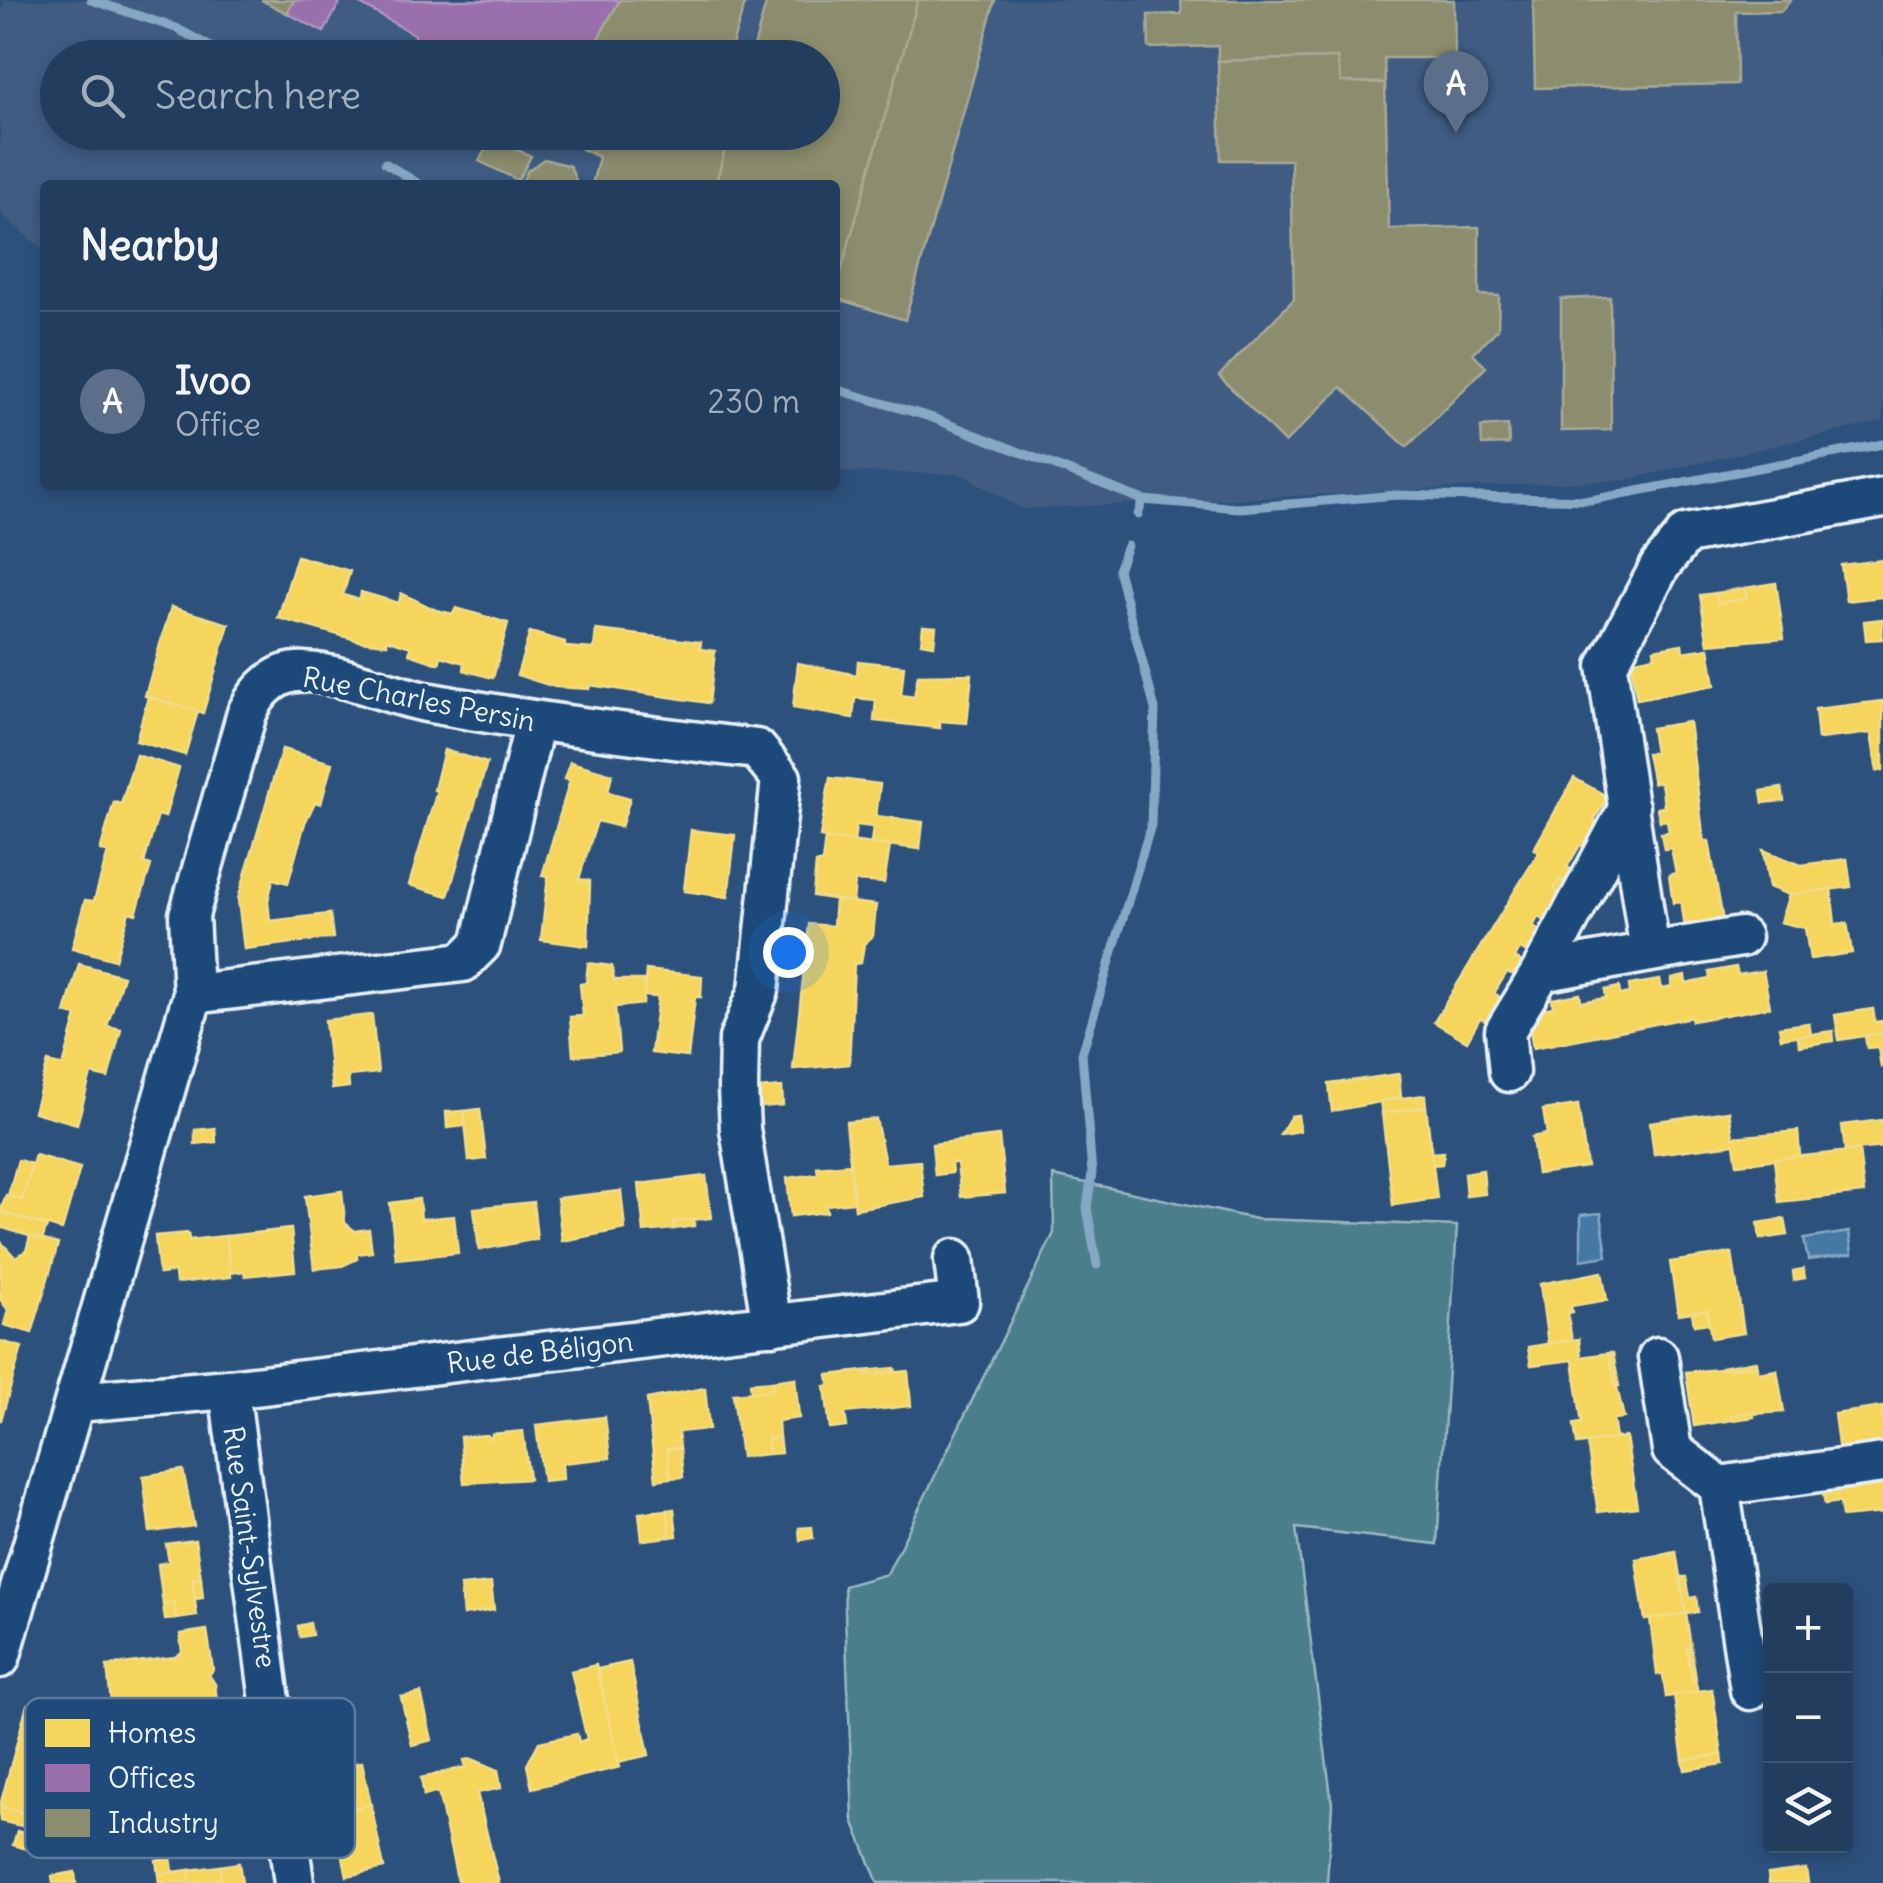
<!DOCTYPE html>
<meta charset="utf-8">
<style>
:root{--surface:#223d5e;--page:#2a4464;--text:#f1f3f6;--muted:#a2aebc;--line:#3f5673;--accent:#95b2f1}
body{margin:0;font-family:Delius,sans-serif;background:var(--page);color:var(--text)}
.controls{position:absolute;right:30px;bottom:30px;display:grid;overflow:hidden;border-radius:10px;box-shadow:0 5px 15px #0003}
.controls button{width:90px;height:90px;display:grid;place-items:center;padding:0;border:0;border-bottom:2px solid var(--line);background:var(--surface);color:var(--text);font:50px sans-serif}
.you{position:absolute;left:788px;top:952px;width:35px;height:35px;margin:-25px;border:8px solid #fff;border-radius:50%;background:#1a73e8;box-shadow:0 0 0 15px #1a73e833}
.badge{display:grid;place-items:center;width:65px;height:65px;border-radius:50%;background:var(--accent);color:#fff;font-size:32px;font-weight:700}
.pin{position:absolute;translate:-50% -82px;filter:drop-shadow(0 2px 5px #0008)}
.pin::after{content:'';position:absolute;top:52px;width:35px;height:30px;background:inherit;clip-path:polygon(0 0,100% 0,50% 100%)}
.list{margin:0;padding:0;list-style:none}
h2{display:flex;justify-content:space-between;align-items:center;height:130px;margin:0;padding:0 40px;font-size:42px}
h2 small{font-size:32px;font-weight:400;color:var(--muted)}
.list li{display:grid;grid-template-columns:65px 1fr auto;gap:30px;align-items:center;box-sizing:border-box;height:180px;padding:0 40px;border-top:2px solid var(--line)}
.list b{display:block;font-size:38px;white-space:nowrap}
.list p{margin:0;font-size:32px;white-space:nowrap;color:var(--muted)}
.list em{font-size:32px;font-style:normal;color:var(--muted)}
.icon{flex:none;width:55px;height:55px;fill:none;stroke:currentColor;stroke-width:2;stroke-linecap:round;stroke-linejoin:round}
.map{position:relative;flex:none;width:1883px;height:1883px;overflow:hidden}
.search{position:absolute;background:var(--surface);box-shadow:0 5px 15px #0003;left:40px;top:40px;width:800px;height:110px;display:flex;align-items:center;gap:25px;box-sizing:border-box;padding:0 35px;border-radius:55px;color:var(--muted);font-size:38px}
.panel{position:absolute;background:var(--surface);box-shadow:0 5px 15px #0003;left:40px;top:180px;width:800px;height:310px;border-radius:10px}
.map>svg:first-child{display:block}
.built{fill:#415c83;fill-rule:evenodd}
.green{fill:#4b7e8b;stroke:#9ab8c2;stroke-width:2.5}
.water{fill:#4578a2;stroke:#86a8c4;stroke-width:2.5}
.homes{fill:#f6d55c;stroke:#f2dd8b;stroke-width:2.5}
.offices{fill:#9970ab;stroke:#b197c2;stroke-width:2.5}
.industry{fill:#8c8c6e;stroke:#a8aa97;stroke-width:2.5}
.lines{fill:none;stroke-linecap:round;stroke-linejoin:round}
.stream{stroke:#86a8c4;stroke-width:9}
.minor-casing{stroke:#e8f1f8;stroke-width:45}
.minor{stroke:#1f4a7a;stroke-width:38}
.labels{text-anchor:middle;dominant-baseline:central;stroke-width:10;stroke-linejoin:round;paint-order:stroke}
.street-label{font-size:28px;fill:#e8f1f8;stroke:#1f4a7a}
.key{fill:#1f4a7a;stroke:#5b7ca0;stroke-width:2.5}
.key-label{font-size:28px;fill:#e8f1f8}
</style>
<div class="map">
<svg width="1883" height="1883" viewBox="0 0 1883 1883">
<rect width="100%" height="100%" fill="#2d517d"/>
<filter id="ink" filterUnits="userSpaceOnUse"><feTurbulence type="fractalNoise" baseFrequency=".01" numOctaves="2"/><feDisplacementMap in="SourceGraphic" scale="20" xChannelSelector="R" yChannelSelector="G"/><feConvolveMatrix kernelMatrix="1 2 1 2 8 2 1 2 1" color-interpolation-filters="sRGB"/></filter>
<g filter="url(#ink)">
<!-- built -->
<path class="built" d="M5,0H1883V421L1624,480L1023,509L961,474L835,472V185H45V251L0,213V13ZM58,58H822V132H58Z"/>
<!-- green -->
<polygon class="green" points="1053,1176 1256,1219 1457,1226 1437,1544 1296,1528 1332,1804 1327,1883 878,1883 853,1820 844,1586 887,1574 1054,1233"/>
<!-- water -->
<g class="water">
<polygon points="1601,1213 1607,1256 1581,1260 1581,1215"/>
<polygon points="1849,1232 1852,1254 1808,1260 1804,1239"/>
</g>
<!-- homes -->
<g class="homes">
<polygon points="297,556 350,571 343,595 360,600 361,592 399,603 401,593 436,610 453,614 456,608 508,623 493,678 464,670 465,663 441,656 439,664 409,654 411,647 387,639 387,644 360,641 278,618"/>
<polygon points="1883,560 1883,597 1846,601 1841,565"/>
<polygon points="1776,583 1784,638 1708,644 1700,595 1717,593 1718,603 1747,598 1745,588"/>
<polygon points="1745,588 1747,598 1718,603 1717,593"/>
<polygon points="171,607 229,624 203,713 145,696"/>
<polygon points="1883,619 1882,639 1866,640 1864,621"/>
<polygon points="923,626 936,627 934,645 921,643"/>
<polygon points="596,630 701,642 700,649 715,651 709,703 590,685 589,689 555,687 517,675 530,632 565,642 565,647 594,649"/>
<polygon points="1682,644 1683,652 1709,648 1715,685 1637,699 1630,661 1655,656 1654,649"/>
<polygon points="858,661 904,666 901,695 914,697 918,675 972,674 967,723 940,721 940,728 874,721 876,700 855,698 853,718 793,708 798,663 857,675"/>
<polygon points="148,697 198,711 185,755 136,741"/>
<polygon points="1883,701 1883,770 1877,771 1871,733 1818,739 1815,709"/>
<polygon points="1689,722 1704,841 1709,841 1723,921 1685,927 1681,902 1673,903 1669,875 1676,873 1671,848 1664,849 1661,833 1669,832 1667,820 1660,821 1657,808 1664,807 1662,788 1660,782 1653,783 1647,753 1655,753 1651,728"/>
<polygon points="282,749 332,763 321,804 315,802 305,823 288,883 273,879 268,901 270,921 330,914 333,938 244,949 238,899"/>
<polygon points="444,750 487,763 448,896 409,885 437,791 434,790"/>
<polygon points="136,755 179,768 165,817 158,815 144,863 151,865 136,914 129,912 115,960 72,948 85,900 94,901 108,852 100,851 114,802 121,804"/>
<polygon points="570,762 612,774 608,792 630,798 621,827 597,821 579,879 590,881 588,946 541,940 548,876 542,876 570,780 564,779"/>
<polygon points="830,778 880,784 876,816 923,822 920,849 871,843 873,827 856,825 854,842 820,837"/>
<polygon points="1574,778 1608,797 1594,820 1601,824 1587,849 1580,845 1567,867 1574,871 1567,883 1560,879 1554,890 1561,894 1546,921 1538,917 1533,927 1540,931 1527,953 1520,949 1515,958 1522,962 1514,975 1507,972 1494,993 1501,998 1487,1022 1480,1018 1467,1041 1434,1022 1539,852 1534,849"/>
<polygon points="1782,788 1784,801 1763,803 1761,791"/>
<polygon points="691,830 735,835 728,897 684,891"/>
<polygon points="825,838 890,846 884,883 855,881 853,902 813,896 816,863 822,863"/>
<polygon points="1763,850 1801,865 1847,859 1851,887 1789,895 1769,887"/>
<polygon points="1560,879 1567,883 1561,894 1554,890"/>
<polygon points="1831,889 1835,924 1847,923 1852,953 1810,959 1805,928 1780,922 1789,895"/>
<polygon points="835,900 876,905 873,936 864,944 861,963 854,964 849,1064 793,1069 809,924 833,926"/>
<polygon points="588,963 612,966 614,980 645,980 643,1004 615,1007 619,1052 573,1056 570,1017 583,1016 580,984 586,983"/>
<polygon points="79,964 123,976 107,1026 121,1029 108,1078 91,1074 77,1124 34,1112 48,1062 63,1066 77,1016 65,1013"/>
<polygon points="1736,967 1738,975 1763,971 1770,1007 1692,1021 1691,1017 1533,1048 1527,1012 1553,1007 1552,999 1580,994 1581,1002 1606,998 1605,990 1619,987 1620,995 1630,993 1629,985 1660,980 1662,989 1672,987 1672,979 1685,976 1686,984 1710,979 1709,972"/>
<polygon points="646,970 702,976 701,997 695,997 688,1057 651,1053 658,997 644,996"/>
<polygon points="1873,1009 1875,1022 1883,1021 1883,1033 1839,1040 1835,1015"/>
<polygon points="372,1015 378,1073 348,1076 349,1087 332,1089 325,1020"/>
<polygon points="1809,1023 1811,1034 1781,1038 1779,1027"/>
<polygon points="1833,1031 1834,1041 1799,1046 1798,1036"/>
<polygon points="1883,1033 1883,1066 1881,1067 1878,1047 1867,1048 1865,1036"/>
<polygon points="1399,1074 1401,1098 1332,1111 1329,1084"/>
<polygon points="782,1087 783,1105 760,1107 759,1089"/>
<polygon points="1425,1095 1426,1107 1382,1113 1380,1101"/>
<polygon points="1578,1105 1587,1167 1537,1174 1532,1137 1547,1134 1543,1110"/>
<polygon points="1426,1107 1437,1199 1393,1205 1382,1113"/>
<polygon points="480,1109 486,1159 469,1161 464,1111"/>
<polygon points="464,1111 465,1126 447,1128 446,1112"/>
<polygon points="1729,1111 1733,1137 1798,1131 1800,1156 1737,1164 1734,1144 1654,1154 1650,1122"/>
<polygon points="1298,1115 1300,1131 1280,1134 1291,1116"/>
<polygon points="876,1119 885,1164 920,1161 924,1197 855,1209 846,1122"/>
<polygon points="1883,1120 1883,1147 1845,1151 1842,1125"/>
<polygon points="215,1128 216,1142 195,1144 195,1130"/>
<polygon points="999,1136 1005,1193 961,1197 957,1163 951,1163 952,1173 935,1175 932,1144"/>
<polygon points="1859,1150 1864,1193 1779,1202 1774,1159"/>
<polygon points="1444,1152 1442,1164 1433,1165 1431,1153"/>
<polygon points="35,1155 80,1168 62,1230 0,1212 6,1195 22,1200"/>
<polygon points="18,1160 32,1164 22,1200 8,1196"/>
<polygon points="850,1164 854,1202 826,1205 827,1212 791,1216 787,1178 818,1174 817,1167"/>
<polygon points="1483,1170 1485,1194 1466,1196 1464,1173"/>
<polygon points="706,1176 711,1218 673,1222 674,1229 644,1232 639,1184"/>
<polygon points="342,1191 345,1223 355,1231 369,1229 372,1252 357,1254 357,1259 342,1266 314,1269 305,1196"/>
<polygon points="621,1191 625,1229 562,1241 557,1198"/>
<polygon points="419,1199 421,1219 454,1216 458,1253 396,1259 390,1203"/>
<polygon points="533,1202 537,1239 479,1250 474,1208"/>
<polygon points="0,1212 47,1226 42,1240 0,1227"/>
<polygon points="694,1219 694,1226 674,1229 673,1222"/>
<polygon points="1785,1219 1788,1235 1760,1239 1758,1223"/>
<polygon points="291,1229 295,1271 245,1276 244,1271 230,1273 226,1236"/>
<polygon points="188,1233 189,1240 226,1236 231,1277 176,1283 175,1272 159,1274 155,1236"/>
<polygon points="30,1236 58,1244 32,1333 4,1325 8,1310 0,1299 0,1241 15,1257 26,1251"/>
<polygon points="1732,1253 1744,1333 1711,1338 1707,1310 1678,1314 1670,1262"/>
<polygon points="1803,1269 1805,1278 1794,1280 1793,1271"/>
<polygon points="1602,1272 1607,1300 1571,1306 1572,1312 1567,1313 1572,1340 1548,1344 1540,1284"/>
<polygon points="1707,1310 1709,1323 1694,1325 1692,1312"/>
<polygon points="1579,1339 1581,1357 1609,1353 1624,1418 1613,1419 1616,1439 1577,1444 1574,1424 1582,1423 1573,1360 1531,1365 1528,1347"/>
<polygon points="0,1341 22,1347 1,1420 0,1420"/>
<polygon points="1609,1353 1613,1353 1619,1386 1615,1386"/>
<polygon points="1756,1361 1757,1366 1722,1372 1721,1367"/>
<polygon points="1757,1366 1758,1373 1777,1370 1784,1412 1731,1415 1732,1420 1694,1426 1686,1372"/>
<polygon points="895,1368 896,1372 868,1375 863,1371"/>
<polygon points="863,1371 868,1375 908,1371 911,1406 845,1413 847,1427 830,1429 825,1386 830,1386 828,1375"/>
<polygon points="795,1378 799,1418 778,1421 779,1437 768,1439 769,1454 741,1457 733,1394 773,1390 772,1381"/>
<polygon points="772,1381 773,1390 751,1392 750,1383"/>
<polygon points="705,1388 709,1429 678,1432 680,1448 667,1449 670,1478 656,1480 647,1399"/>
<polygon points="1883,1407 1883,1446 1839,1452 1834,1414"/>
<polygon points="1753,1412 1754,1417 1732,1420 1731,1415"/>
<polygon points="605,1417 610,1458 562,1463 563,1479 543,1481 536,1425"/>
<polygon points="523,1431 529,1479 464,1483 460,1437 487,1435 492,1439 492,1434"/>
<polygon points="779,1437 781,1453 769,1454 768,1439"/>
<polygon points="1626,1437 1637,1507 1598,1512 1587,1443"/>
<polygon points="680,1448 683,1477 670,1478 667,1449"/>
<polygon points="183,1470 194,1526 150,1532 143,1476"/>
<polygon points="1883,1474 1883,1513 1842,1517 1840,1502 1825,1504 1821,1482"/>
<polygon points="674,1509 677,1536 670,1537 667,1510"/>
<polygon points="667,1510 670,1537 642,1540 639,1513"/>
<polygon points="812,1527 813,1538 800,1540 799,1528"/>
<polygon points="195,1540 201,1578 192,1579 197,1616 176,1619 174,1602 163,1604 158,1564 169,1562 166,1544"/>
<polygon points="1676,1552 1686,1614 1645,1620 1636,1559"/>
<polygon points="1680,1577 1686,1577 1690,1598 1696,1597 1698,1612 1686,1614"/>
<polygon points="201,1578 203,1598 195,1599 192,1579"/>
<polygon points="491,1583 494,1610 463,1615 460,1586"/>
<polygon points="174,1602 176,1619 165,1620 163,1604"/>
<polygon points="1686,1614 1691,1647 1687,1647 1698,1692 1666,1697 1663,1674 1657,1674 1650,1619"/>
<polygon points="310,1623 312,1635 300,1637 298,1626"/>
<polygon points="207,1630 213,1670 209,1675 215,1684 219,1719 192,1723 189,1705 181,1701 112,1711 107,1666 175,1657 182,1652 180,1634"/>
<polygon points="1687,1647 1691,1647 1696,1679 1692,1679"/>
<polygon points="630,1662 649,1755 618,1762 598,1669"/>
<polygon points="596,1665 620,1767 532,1788 527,1765 539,1742 577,1734 579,1742 587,1739 571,1671"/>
<polygon points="1712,1689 1722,1755 1683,1760 1674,1695"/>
<polygon points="421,1693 432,1740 412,1745 401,1697"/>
<polygon points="27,1705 61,1715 32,1816 0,1806"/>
<polygon points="1722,1755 1723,1764 1685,1770 1683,1760"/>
<polygon points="472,1759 498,1770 501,1788 477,1793 499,1883 458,1883 438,1792 424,1796 421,1778 466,1767 464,1760"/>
<polygon points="362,1762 371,1805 334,1813 325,1769"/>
<polygon points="371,1805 384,1868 347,1876 334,1813"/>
<polygon points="0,1806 26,1814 22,1826 0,1821"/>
<polygon points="17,1831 34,1836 30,1850 13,1845"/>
<polygon points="171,1857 173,1872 158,1874 156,1860"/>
<polygon points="239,1863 242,1883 195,1883 221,1879 220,1866"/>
<polygon points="220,1866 221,1879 190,1883 189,1870"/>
<polygon points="1806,1869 1808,1883 1769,1883 1768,1874"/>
<polygon points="189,1870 190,1883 159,1883 158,1874"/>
<polygon points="75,1872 76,1883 53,1883 52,1876"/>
</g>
<!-- offices -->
<g class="offices">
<polygon points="294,0 341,0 324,32 287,13"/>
<polygon points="353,0 620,0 587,58 405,58 415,35"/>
</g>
<!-- industry -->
<g class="industry">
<polygon points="261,0 294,0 287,13"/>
<polygon points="620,0 746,0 728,58 587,58"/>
<polygon points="767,0 918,0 835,293 835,185 715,185 730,132 822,132 822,58 751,58"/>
<polygon points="918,0 995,0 905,320 835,298 835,293"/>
<polygon points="1181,0 1454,0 1455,58 1384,58 1385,83 1341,82 1337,58 1218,61 1218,46 1149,48 1148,15 1182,14"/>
<polygon points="1533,0 1791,0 1781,11 1736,12 1737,84 1535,88"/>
<polygon points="1337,58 1341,82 1385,83 1389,229 1479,227 1479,295 1499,296 1498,329 1473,353 1486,367 1407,447 1341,387 1285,443 1219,376 1294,299 1291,160 1221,160 1218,61"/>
<polygon points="547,132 730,132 715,185 592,185 599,157"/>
<polygon points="492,138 531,156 518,180 479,161"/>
<polygon points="544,159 570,166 578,185 521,185 527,171"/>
<polygon points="1610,297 1611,430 1561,431 1561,299"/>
<polygon points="1508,425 1509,444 1482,445 1481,427"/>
</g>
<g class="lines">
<!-- stream -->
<g class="stream">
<polyline points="91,0 176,28 231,58"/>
<polyline points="385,163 421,185"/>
<polyline points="835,389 930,417 1143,500"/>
<polyline points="1138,515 1143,500 1240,508 1397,495 1591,500 1883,444"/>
<polyline points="1097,1265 1087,1208 1092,1173 1082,1054 1151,825 1155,709 1118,570 1127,546"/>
</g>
<defs>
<g id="minor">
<polyline points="1629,807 1541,972 1650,952 1607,666 1660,566 1686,534 1883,498"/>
<polyline points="1650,952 1741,937"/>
<polyline points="193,994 463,962 481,944 535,722"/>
<polyline points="1509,1072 1505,1031 1541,972"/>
<polyline points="1658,1357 1672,1450 1719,1486 1750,1690"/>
<polyline points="229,1389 294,1883"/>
<polyline points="76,1402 229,1389 959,1302 954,1259"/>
<polyline points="1719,1486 1883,1463"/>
<path d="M0,1658L193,994L189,915L247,713C258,690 277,670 305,672C347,674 390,696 431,703C539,723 648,736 757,749L781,778L759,990L739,1039L738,1088L740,1129L772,1325"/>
</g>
</defs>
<!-- minor casing -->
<use href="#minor" class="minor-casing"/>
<!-- minor -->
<use href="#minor" class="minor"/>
</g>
</g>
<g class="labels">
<!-- street labels -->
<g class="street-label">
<text transform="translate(419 699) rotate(11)">Rue Charles Persin</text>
<text transform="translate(540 1352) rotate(-7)">Rue de Béligon</text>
<text transform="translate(250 1547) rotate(82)">Rue Saint-Sylvestre</text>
</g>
</g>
<!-- legend -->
<rect x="25" y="1698" width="330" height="160" rx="15" class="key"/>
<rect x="45" y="1719" width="45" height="28" fill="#f6d55c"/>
<rect x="45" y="1764" width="45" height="28" fill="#9970ab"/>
<rect x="45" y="1809" width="45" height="28" fill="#8c8c6e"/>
<g class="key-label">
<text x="108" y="1743">Homes</text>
<text x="108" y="1788">Offices</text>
<text x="108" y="1833">Industry</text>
</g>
</svg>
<div class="controls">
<button>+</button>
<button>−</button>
<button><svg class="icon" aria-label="layers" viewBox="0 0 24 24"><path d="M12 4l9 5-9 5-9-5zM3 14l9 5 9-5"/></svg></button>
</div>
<div class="you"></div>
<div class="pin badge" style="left:1456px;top:133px;background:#5c6f8a">A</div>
<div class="search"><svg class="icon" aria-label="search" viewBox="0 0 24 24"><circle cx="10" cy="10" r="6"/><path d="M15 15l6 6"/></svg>Search here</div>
<section class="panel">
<h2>Nearby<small></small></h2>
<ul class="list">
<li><span class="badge" style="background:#5c6f8a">A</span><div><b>Ivoo</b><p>Office</p></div><em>230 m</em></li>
</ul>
</section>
</div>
